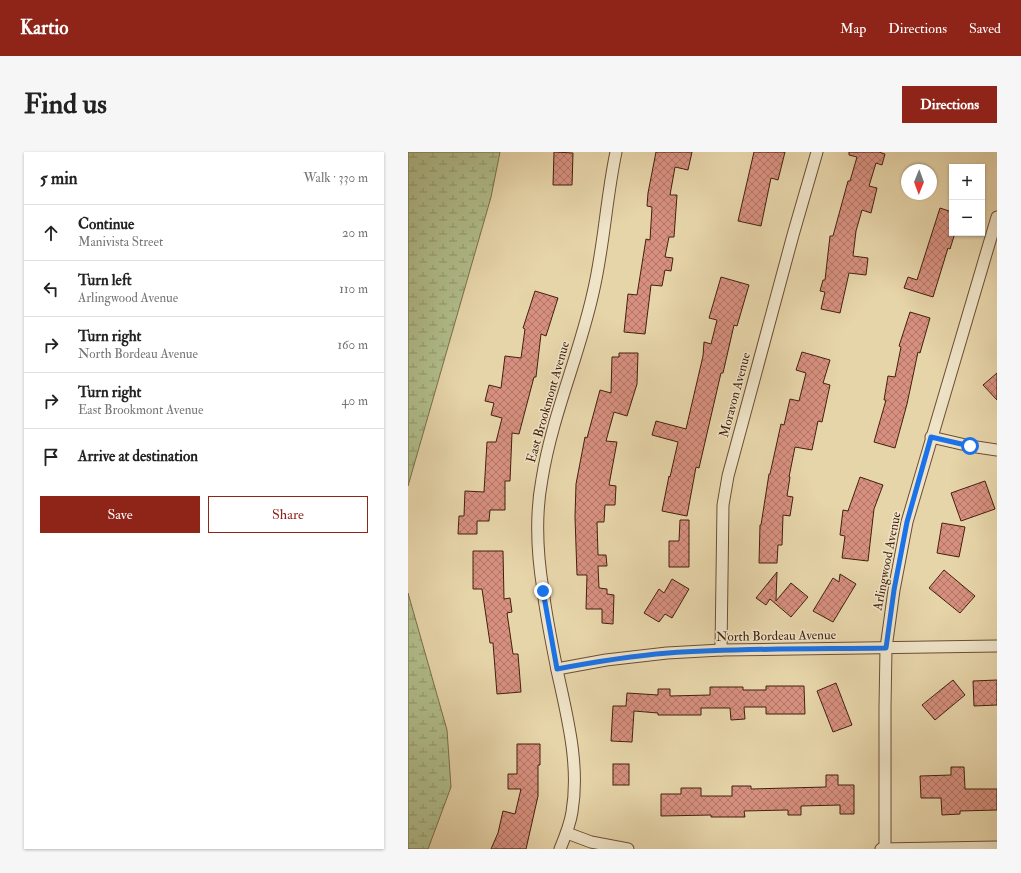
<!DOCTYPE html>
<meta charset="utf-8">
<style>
:root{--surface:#fff;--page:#f6f6f6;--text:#222;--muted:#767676;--line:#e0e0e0;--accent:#8f2418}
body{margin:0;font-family:"IM FELL Double Pica",serif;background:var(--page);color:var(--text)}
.controls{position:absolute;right:12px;top:12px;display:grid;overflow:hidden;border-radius:0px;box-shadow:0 1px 3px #0004}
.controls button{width:36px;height:36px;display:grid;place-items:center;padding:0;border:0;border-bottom:1px solid var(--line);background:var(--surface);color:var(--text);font:20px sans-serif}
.compass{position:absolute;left:493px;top:12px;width:36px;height:36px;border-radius:50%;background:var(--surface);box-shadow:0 1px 3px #0004;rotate:181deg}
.stop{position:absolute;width:12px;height:12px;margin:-9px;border:3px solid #1a73e8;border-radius:50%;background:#fff}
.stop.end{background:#1a73e8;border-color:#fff;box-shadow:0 1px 4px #0008}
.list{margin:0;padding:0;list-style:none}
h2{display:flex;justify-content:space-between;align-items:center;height:52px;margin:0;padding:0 16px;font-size:17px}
h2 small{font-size:13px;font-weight:400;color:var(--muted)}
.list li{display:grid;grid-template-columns:26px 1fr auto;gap:12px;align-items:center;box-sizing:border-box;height:56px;padding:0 16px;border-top:1px solid var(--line)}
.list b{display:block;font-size:15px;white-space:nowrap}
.list p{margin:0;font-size:13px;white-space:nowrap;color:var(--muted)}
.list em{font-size:13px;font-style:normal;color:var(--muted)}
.actions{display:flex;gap:8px;padding:12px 16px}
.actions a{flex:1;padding:9px 0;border:1px solid var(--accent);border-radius:0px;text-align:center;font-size:14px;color:var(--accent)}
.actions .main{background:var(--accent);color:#fff}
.icon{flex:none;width:22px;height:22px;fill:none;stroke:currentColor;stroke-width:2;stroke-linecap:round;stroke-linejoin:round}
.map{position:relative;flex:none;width:589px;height:697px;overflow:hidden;border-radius:0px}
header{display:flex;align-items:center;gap:24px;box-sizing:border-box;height:56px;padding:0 20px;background:var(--accent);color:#fff}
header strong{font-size:19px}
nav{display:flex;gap:22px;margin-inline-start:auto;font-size:14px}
.intro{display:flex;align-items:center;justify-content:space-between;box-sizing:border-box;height:96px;padding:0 24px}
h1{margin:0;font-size:28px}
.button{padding:10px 18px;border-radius:0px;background:var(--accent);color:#fff;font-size:14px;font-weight:700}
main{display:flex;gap:24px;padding:0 24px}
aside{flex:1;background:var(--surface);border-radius:0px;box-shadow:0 1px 3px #0004}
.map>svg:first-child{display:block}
.wetland{fill:url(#wetland-marsh);stroke:#7a6f4d}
.building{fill:url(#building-cross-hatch);stroke:#43200e}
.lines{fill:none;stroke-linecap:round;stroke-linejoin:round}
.street-casing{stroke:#6c4d35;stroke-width:13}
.street{stroke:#efe4c8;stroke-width:11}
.route{stroke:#1a73e8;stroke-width:5}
.labels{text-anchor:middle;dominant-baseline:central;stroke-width:3;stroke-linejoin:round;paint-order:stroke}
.street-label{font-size:13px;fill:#43200e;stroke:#efe4c8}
</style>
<header>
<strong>Kartio</strong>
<nav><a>Map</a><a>Directions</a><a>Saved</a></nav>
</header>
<div class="intro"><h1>Find us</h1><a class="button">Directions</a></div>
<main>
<aside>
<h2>5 min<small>Walk · 330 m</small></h2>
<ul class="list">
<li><svg class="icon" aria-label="ahead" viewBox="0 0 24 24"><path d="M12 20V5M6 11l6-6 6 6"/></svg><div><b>Continue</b><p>Manivista Street</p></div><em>20 m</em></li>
<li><svg class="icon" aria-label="left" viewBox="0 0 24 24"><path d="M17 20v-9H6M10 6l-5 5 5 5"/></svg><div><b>Turn left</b><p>Arlingwood Avenue</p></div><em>110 m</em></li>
<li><svg class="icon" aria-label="right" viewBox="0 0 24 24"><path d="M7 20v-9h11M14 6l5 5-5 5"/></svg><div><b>Turn right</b><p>North Bordeau Avenue</p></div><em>160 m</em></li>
<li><svg class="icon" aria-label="right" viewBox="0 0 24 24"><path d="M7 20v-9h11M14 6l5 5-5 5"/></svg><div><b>Turn right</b><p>East Brookmont Avenue</p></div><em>40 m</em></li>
<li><svg class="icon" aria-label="arrive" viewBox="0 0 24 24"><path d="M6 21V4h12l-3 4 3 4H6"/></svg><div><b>Arrive at destination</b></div></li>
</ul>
<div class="actions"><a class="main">Save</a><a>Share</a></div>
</aside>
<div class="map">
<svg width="589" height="697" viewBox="0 0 589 697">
<defs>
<pattern id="wetland-marsh" width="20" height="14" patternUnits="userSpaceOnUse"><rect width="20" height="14" fill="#b1be8c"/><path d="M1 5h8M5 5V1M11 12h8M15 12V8" fill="none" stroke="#929a71"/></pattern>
<pattern id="building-cross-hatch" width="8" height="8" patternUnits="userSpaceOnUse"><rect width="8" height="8" fill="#d7907f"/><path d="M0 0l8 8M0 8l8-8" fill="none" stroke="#b07566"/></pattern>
</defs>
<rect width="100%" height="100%" fill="#e7d5aa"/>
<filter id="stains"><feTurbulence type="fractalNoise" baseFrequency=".005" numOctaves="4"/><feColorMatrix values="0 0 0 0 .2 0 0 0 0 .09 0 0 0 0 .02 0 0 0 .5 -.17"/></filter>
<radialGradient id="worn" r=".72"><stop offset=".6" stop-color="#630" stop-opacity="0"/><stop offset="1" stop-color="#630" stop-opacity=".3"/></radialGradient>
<!-- wetland -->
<g class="wetland">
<polygon points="0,0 92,0 83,45 0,334"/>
<polygon points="0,441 39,578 43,635 20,697 0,697"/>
</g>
<!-- building -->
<g class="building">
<polygon points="146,0 165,1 164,33 145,33"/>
<polygon points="248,0 284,0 280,18 267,15 262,43 269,43 266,85 261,85 257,105 265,106 263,119 257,118 254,134 243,133 237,182 216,180 220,142 229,143 238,87 242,88 244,55 239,54 240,41"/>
<polygon points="346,0 377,0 370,28 363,26 353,74 330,69"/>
<polygon points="441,0 471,0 477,2 474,13 468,11 461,34 469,36 463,61 454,58 448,79 445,104 460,106 458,123 441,121 432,161 413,157 417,140 412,139 415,128 417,128 422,84 425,84 440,29 442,29 449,5 441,3"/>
<polygon points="532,56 544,60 544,81 547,81 542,97 540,96 525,145 496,136 500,125 509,128"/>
<polygon points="313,125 341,133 329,174 326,173 315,221 313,221 291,316 288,315 279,364 254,359 261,324 262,325 270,290 244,283 248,269 278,277 295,204 296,190 303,192 309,168 301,166"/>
<polygon points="127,139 150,146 138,184 133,182 128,225 126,225 111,282 104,281 102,329 97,329 97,358 82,358 81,369 69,369 69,382 50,382 51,364 56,364 57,339 76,340 79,290 88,290 94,266 83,263 86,251 77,249 81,233 93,236 97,204 113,206 117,177 115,176"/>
<polygon points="502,160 522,166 512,201 510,200 499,252 487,296 466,290 478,248 476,248 480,224 487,225 493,195 491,194"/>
<polygon points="394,200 422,208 415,231 422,233 414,270 410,269 404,298 387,295 381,325 382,325 379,344 385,345 382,364 375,363 374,393 370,393 369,411 351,411 352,373 353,373 361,322 362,322 373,272 376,273 382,247 391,249 398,221 388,218"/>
<polygon points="211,201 230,201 229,232 219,264 206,260 198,289 209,290 201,333 208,334 207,353 197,353 196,370 189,370 190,403 198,403 199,414 190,414 191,436 199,437 199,442 206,443 205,472 194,471 194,457 178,457 179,423 169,423 167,365 168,332 177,285 179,286 192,238 203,241 204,205 211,205"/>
<polygon points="589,221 589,248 575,233"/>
<polygon points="452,325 475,333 466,357 460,409 434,406 437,384 432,383 435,358 440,359"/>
<polygon points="577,329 587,357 553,369 543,341"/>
<polygon points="272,368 281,368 281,415 261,415 261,389 271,389"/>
<polygon points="534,371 557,375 551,405 529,401"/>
<polygon points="65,399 95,399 96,447 102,446 104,460 99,461 105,502 110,502 113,540 89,542 85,491 82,491 74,437 65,437"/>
<polygon points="536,418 567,444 552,461 521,436"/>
<polygon points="369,420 368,449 383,431 400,445 383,465 362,447 358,453 348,446"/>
<polygon points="432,422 448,432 425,470 405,459 425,426 431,430"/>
<polygon points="264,427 281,437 264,466 257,462 251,470 236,461 251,437 256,441"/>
<polygon points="545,528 557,543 527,568 514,553"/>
<polygon points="589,528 589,553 566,554 565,529"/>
<polygon points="428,531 444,573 425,580 409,539"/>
<polygon points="358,534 396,534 397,562 358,562 358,555 336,555 337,567 323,568 322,556 293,556 293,563 250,563 250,561 226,559 224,590 203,589 205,554 218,554 219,541 250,543 250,537 262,537 262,544 302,543 302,535 335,535 335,538 358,538"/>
<polygon points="109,592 132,592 132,613 130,613 130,644 118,697 83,697 90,681 95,659 107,662 113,637 100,637 100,622 109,622"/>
<rect x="205" y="612" width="16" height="21"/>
<polygon points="543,615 556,615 557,637 589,637 589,658 552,659 552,662 534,663 533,646 513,646 512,624 543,623"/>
<polygon points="418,623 430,623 430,633 446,633 446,662 432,662 432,653 393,654 393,663 380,663 380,658 336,659 337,665 303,665 303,663 253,664 253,642 273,642 273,636 293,636 293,644 324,644 324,634 343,634 343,637 418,635"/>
</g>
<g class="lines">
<defs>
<g id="street">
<polyline points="523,285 562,294 589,298"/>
<polyline points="313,498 315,353 320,324 385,83 409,0"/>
<polyline points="149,517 198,508 259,501 313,498 589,494"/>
<polyline points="159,681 183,690 220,697"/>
<path d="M152,697C157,685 162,673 164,660C172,613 159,564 149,518C144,492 138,464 135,438C129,401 127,364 134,327C144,264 171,204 185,141C196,95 198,47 208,0"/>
<polyline points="473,697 589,695"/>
<polyline points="477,697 477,555 478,496 486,438 499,370 589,65"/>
</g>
</defs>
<!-- street casing -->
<use href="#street" class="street-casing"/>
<!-- street -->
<use href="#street" class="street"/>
</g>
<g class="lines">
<!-- route -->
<path class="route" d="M135,439L149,517C186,510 223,504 260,501C333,496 406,497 478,496L486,438L499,370L523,285L562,294"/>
</g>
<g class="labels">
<!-- street labels -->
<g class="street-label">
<text transform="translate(327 243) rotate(-75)">Moravon Avenue</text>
<text transform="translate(140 250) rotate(-74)">East Brookmont Avenue</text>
<text transform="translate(479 409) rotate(-79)">Arlingwood Avenue</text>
<text transform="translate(368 484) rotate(-1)">North Bordeau Avenue</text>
</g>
</g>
<rect width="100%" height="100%" filter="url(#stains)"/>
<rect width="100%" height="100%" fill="url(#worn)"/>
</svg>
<div class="controls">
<button>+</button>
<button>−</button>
</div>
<svg class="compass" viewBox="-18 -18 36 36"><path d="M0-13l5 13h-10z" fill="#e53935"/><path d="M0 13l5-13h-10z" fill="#767676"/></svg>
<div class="stop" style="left:562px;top:294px"></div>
<div class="stop end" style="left:135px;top:439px"></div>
</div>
</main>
